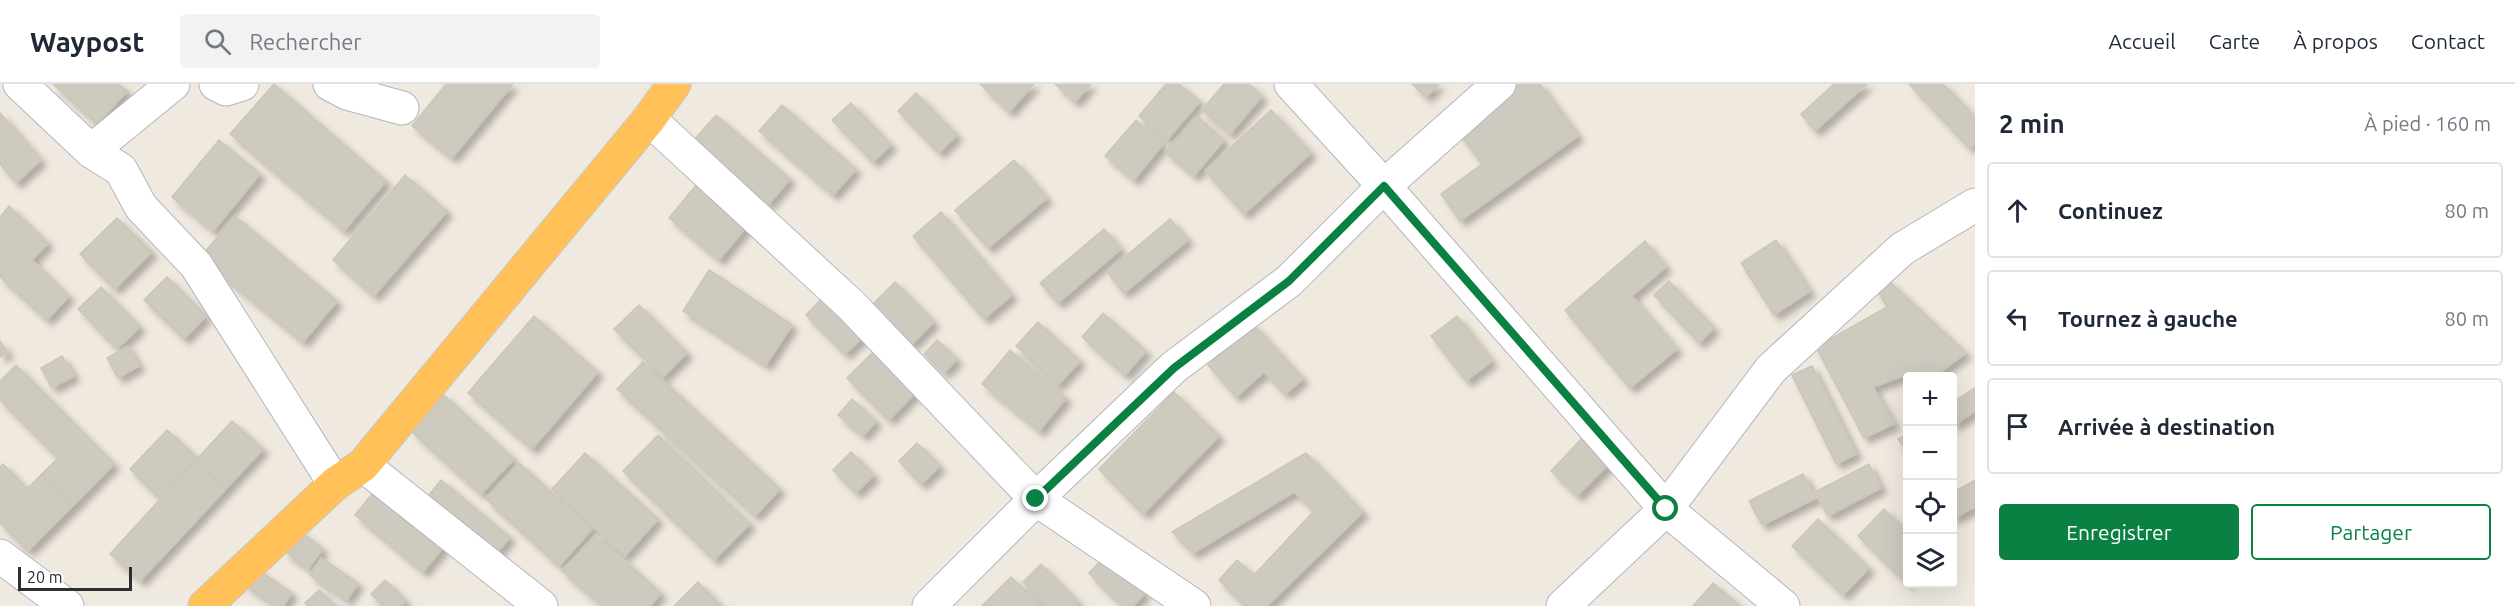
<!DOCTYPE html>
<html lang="fr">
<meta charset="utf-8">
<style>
:root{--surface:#fff;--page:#f2f2f3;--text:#1f2937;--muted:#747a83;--line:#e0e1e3;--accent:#0b8043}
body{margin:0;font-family:Ubuntu,sans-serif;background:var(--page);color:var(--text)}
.controls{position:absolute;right:18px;bottom:18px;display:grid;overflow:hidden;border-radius:6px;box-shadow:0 6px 24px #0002}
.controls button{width:54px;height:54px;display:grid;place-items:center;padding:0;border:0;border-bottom:2px solid var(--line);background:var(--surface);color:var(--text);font:30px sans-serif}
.scale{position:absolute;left:18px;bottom:15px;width:114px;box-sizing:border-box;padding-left:6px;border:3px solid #2e2e2e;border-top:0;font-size:16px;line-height:21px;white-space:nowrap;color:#2e2e2e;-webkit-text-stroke:4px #fff;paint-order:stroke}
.stop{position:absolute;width:18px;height:18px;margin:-14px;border:4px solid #0b8043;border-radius:50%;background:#fff}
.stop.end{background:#0b8043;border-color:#fff;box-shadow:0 2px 6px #0008}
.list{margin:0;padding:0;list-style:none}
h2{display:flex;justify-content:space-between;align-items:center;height:78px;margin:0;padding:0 24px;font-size:26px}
h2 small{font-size:20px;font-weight:400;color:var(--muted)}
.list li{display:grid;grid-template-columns:39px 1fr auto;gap:18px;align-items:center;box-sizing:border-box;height:96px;margin:0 12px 12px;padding:0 12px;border:2px solid var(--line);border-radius:6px}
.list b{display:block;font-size:22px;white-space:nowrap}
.list em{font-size:20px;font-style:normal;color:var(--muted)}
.actions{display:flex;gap:12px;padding:18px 24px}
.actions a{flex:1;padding:14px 0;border:2px solid var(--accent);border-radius:6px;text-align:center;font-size:21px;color:var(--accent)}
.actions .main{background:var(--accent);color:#fff}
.icon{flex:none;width:33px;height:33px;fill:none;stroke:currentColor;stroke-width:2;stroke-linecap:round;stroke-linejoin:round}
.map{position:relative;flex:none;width:1975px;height:522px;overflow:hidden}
header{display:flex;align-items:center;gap:36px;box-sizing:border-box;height:84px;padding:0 30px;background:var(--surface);border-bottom:2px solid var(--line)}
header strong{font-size:28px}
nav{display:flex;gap:33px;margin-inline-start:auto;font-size:21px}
.search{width:420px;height:54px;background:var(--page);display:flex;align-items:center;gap:15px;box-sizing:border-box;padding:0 21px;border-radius:6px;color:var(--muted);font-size:22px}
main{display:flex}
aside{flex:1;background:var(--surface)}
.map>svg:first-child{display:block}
.building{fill:#cfcac0;stroke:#ccc6b8;stroke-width:1.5;filter:url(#shadow)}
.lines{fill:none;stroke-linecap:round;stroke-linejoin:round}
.minor-casing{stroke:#b3b5c2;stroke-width:35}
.trunk-casing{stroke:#c9c9c9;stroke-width:35}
.minor{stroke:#fff;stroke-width:33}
.trunk{stroke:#ffc158;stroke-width:33}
.route{stroke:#0b8043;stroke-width:8}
</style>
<header>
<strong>Waypost</strong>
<div class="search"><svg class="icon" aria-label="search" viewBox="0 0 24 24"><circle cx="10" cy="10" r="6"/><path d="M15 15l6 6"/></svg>Rechercher</div>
<nav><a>Accueil</a><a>Carte</a><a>À propos</a><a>Contact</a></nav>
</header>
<main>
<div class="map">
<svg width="1975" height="522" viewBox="0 0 1975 522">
<defs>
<filter id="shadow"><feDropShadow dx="5.5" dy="5.5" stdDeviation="3" flood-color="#0004"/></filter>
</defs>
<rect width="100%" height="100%" fill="#f0e9df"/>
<!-- building -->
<g class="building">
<polygon points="53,0 119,0 127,7 97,40"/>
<polygon points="274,0 386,97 344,147 230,50"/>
<polygon points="446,0 513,0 452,74 412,42"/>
<polygon points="980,0 1034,0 1009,28"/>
<polygon points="1055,0 1091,0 1075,18"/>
<polygon points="1166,0 1179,0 1200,17 1167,56 1139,32"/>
<polygon points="1224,0 1249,0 1262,12 1230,50 1202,26"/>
<polygon points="1412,0 1439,0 1426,13"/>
<polygon points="1517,0 1540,0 1578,52 1460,137 1441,110 1482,80 1456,45"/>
<polygon points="1834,0 1867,0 1815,47 1801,30"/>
<polygon points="1909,0 1943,0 1975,33 1975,60 1970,65"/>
<polygon points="916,9 957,51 939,69 898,27"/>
<polygon points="851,19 891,61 873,78 832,36"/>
<polygon points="782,21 856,85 833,111 759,47"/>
<polygon points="1271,26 1311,69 1244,130 1205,87"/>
<polygon points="0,29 41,76 16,99 0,80"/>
<polygon points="716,31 790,95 768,121 693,57"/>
<polygon points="1197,32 1224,56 1194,92 1165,68"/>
<polygon points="1136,36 1163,60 1134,96 1105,72"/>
<polygon points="219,56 260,90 213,147 172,113"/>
<polygon points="1014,76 1047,114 988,164 955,126"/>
<polygon points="405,91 447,127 374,212 333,176"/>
<polygon points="697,100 747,142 719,176 669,134"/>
<polygon points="9,122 48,159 32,176 69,212 47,236 0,193 0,133"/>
<polygon points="941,128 1012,211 984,235 913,152"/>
<polygon points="235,132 337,217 303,258 200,174"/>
<polygon points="117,134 152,168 115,205 80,170"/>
<polygon points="1170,135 1188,156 1124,209 1107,188"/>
<polygon points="1104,145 1121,165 1058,219 1040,199"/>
<polygon points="1776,156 1810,207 1774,231 1741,179"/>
<polygon points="1645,157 1666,183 1632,212 1677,265 1630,304 1565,226"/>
<polygon points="709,186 792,241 766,281 683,227"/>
<polygon points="167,193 206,232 184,255 144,216"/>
<polygon points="1669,197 1714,244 1699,259 1654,211"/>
<polygon points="1889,197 1966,269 1935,292 1908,292 1908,300 1903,292 1873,303 1894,340 1864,354 1816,263 1887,223 1876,204"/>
<polygon points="895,198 934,238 911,261 872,221"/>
<polygon points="101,203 140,243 117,265 78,225"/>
<polygon points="828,208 869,247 845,270 806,231"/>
<polygon points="639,221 687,269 663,293 614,245"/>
<polygon points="1103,229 1146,267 1125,291 1082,253"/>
<polygon points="534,232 598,288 532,365 468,309"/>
<polygon points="1457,232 1492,277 1466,297 1431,252"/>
<polygon points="1038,238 1080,277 1058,301 1016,262"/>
<polygon points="1253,240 1303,295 1285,310 1264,288 1236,313 1208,281"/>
<polygon points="937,256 957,275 944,289 924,270"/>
<polygon points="0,257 8,269 0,273"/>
<polygon points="128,262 139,282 118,294 107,274"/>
<polygon points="1010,266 1066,314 1039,347 982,300"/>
<polygon points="874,267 916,308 889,336 847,294"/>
<polygon points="62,272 74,292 52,304 41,284"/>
<polygon points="643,278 780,405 755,432 617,305"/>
<polygon points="16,281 114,380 73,422 41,391 58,374 0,316 0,297"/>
<polygon points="1812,282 1856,370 1836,380 1792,291"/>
<polygon points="1975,304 1975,327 1952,342 1952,319"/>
<polygon points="1174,308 1219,352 1143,430 1099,385"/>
<polygon points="444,311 514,375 481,410 412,348"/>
<polygon points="852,315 876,337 863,352 838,331"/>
<polygon points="232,337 263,365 226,405 196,376"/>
<polygon points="167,346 198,374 160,415 130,385"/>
<polygon points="1908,349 1908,368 1898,355"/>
<polygon points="658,351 750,440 714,476 623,387"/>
<polygon points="1583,353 1610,379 1577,412 1551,387"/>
<polygon points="917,359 940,382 921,400 899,377"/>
<polygon points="851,368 874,391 856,409 833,386"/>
<polygon points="585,369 658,435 625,472 552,405"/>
<polygon points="1306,369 1363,428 1267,522 1245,522 1219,496 1237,476 1254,491 1314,427 1294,408 1193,469 1172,448"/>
<polygon points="196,376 226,405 140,497 110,470"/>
<polygon points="519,379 592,445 559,482 486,415"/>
<polygon points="3,380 27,405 41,391 73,422 28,467 0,439 0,383"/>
<polygon points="1869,380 1881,404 1828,432 1815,408"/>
<polygon points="1803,390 1816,414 1762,441 1749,417"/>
<polygon points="441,396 510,453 489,478 420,422"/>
<polygon points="1975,396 1975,423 1952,435 1952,409"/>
<polygon points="375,406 444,462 423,488 355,431"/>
<polygon points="1884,425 1908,449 1908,500 1910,500 1909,501 1858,452"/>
<polygon points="1818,435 1869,484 1843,511 1792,462"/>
<polygon points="300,447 323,465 308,485 285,468"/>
<polygon points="596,451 661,509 650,522 602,522 562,487"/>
<polygon points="1107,470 1145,509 1133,522 1122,522 1089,489"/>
<polygon points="321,474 358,499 347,516 310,491"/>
<polygon points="1041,480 1079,519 1076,522 1046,522 1023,498"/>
<polygon points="256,484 292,509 283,522 276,522 244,500"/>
<polygon points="1011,493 1042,522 982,522"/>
<polygon points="385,496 406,517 401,522 383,522 371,510"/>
<polygon points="698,498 721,522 674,522"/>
<polygon points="1713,499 1738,520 1736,522 1693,522"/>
<polygon points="319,506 336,522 308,522 305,519"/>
</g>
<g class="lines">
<defs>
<g id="minor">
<polyline points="20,0 91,67 121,86 141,123 196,181 335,400"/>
<polyline points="216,0 226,5 242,0"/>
<polyline points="330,0 347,9 402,24"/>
<polyline points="1291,0 1384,102 1666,425 1783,522"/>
<polyline points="649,35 851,221 1036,415 1194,522"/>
<polyline points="91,67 173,0"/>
<polyline points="363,381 541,522"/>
<polyline points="0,472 67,522"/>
<polyline points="929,522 1036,415 1174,283 1289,197 1384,102 1499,0"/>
<polyline points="1563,522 1666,425 1771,285 1902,165 1975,121"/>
</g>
<polyline id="trunk" points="205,522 335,400 363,381 649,35 674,0"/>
</defs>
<!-- minor casing -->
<use href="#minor" class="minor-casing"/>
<!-- trunk casing -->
<use href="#trunk" class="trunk-casing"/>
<!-- minor -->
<use href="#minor" class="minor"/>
<!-- trunk -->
<use href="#trunk" class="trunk"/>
</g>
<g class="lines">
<!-- route -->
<polyline class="route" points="1036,415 1174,284 1289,197 1384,102 1666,425"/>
</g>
</svg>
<div class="controls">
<button>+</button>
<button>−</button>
<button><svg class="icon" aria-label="locate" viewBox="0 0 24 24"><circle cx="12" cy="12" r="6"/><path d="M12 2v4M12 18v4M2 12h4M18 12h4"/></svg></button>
<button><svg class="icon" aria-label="layers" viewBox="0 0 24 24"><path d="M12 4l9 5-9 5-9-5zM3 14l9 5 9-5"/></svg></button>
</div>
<div class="scale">20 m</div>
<div class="stop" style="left:1666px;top:425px"></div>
<div class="stop end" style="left:1036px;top:415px"></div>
</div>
<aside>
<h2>2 min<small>À pied · 160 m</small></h2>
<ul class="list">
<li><svg class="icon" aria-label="ahead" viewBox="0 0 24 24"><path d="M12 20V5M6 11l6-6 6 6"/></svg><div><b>Continuez</b></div><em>80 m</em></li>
<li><svg class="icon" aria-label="left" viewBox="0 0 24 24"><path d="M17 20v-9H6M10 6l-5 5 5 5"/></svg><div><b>Tournez à gauche</b></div><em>80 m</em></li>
<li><svg class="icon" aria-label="arrive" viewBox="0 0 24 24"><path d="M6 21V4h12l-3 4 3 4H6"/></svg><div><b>Arrivée à destination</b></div></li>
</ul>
<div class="actions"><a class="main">Enregistrer</a><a>Partager</a></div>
</aside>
</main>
